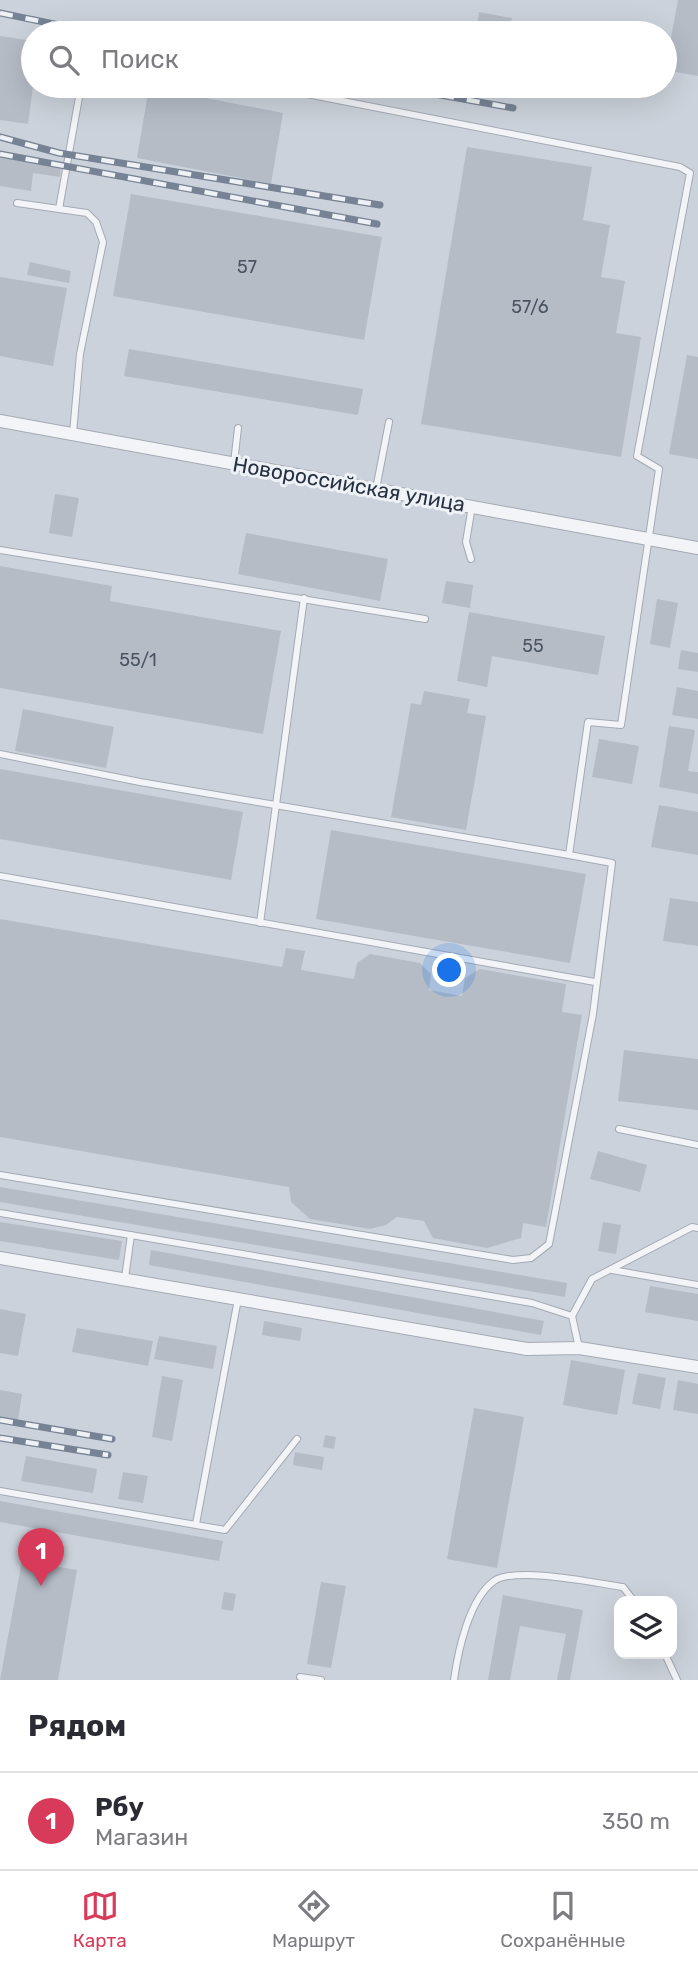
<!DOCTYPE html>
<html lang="ru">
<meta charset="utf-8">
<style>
:root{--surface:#fff;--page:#f7f7f7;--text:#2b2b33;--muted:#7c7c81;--line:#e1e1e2;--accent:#d83a59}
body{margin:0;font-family:Rubik,sans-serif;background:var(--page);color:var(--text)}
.controls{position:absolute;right:21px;bottom:21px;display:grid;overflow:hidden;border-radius:14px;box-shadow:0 7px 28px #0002}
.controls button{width:63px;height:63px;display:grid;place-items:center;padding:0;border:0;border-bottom:2px solid var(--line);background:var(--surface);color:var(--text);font:35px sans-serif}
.you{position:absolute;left:450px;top:971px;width:24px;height:24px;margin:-18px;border:5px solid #fff;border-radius:50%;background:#1a73e8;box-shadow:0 0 0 10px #1a73e833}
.badge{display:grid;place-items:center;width:46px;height:46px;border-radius:50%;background:var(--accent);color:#fff;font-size:23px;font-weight:700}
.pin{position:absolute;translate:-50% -58px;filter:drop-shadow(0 2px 4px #0008)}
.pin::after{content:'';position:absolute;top:37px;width:24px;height:21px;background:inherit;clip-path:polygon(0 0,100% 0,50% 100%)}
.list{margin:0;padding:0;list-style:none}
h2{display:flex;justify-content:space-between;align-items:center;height:91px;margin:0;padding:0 28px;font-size:30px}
h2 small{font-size:23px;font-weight:400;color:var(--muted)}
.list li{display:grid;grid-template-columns:46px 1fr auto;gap:21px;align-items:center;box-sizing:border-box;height:98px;padding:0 28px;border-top:2px solid var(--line)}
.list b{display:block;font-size:26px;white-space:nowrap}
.list p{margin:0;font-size:23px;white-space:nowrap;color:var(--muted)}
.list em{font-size:23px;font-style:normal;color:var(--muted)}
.icon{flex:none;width:38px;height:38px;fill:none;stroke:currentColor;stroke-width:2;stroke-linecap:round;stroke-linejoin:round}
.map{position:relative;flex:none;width:698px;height:1680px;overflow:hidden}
.search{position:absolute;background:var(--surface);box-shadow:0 7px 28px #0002;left:21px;right:21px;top:21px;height:77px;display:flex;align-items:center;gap:18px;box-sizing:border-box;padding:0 24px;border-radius:38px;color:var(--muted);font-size:26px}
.sheet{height:189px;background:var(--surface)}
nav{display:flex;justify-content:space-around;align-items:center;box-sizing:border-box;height:98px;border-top:2px solid var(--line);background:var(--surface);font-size:19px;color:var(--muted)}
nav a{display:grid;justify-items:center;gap:4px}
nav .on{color:var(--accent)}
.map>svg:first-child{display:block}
.built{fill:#ccd2db;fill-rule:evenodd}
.building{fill:#b5bcc6}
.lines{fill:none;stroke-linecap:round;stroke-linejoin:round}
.lane-casing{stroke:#a4aab3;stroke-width:8}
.street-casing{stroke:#a4aab3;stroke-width:14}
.lane{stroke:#f2f4f7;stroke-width:6}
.street{stroke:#f2f4f7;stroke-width:12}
.rail-casing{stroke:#778394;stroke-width:7}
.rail{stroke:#eef2f6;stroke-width:4.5;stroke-dasharray:13;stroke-linecap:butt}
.labels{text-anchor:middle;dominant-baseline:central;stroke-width:6;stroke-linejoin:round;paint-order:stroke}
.number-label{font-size:18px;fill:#4a5462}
.street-label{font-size:21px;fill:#263141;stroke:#eef2f6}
</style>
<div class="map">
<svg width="698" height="1680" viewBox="0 0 698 1680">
<rect width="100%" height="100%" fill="#dfe3e9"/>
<!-- built -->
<path class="built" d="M0,0H698V1680H0ZM33,33H665V86H33ZM619,1601H672V1654H619Z"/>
<!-- building -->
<g class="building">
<polygon points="678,0 698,0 698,76 665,70"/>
<polygon points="479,12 512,18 509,33 476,33"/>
<polygon points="0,36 33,41 33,87 28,124 0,120"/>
<polygon points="465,86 531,86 529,98"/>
<polygon points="531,86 569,86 567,93"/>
<polygon points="149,87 283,113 271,184 137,158"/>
<polygon points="467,147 592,167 583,220 610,225 601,277 625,281 616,333 641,337 621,457 421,424"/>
<polygon points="0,157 61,167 60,177 33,173 31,191 0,186"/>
<polygon points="131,194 382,237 364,340 113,296"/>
<polygon points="30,262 71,271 69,283 27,275"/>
<polygon points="0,277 67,288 53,366 0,356"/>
<polygon points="129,349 363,389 358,415 124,376"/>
<polygon points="687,355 698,357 698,459 669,454"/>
<polygon points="55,494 79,498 72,537 49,533"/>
<polygon points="246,533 388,559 380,601 238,574"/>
<polygon points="0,566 112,586 110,601 281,631 263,734 0,688"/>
<polygon points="446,581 473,585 470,608 442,603"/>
<polygon points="657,599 678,603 670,648 650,644"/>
<polygon points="469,612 605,636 598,675 492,656 487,687 457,681"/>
<polygon points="681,650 698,653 698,672 678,669"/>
<polygon points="677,687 698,691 698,719 672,715"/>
<polygon points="424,691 470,699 467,713 486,716 466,830 391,817 411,703 421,705"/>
<polygon points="23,709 114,727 106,768 15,751"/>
<polygon points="669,726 695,730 688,771 698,772 698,794 659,787"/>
<polygon points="599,739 639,746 632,784 592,777"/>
<polygon points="0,769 243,812 231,880 0,839"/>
<polygon points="659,805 698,812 698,855 651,847"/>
<polygon points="331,830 586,874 570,963 316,919"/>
<polygon points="670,898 698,902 698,946 663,941"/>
<polygon points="0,919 282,967 286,948 305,951 301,970 354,979 357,963 370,954 420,963 431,974 429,990 462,996 465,978 480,969 566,984 562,1012 582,1015 546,1227 523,1223 521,1238 487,1248 433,1238 424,1221 397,1217 386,1225 370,1229 310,1219 291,1202 289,1187 0,1137"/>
<polygon points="624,1050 698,1059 698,1110 618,1101"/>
<polygon points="598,1151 647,1165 640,1192 590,1179"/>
<polygon points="0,1187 567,1283 565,1297 0,1202"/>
<polygon points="0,1222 122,1241 119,1260 0,1241"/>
<polygon points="603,1222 621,1225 616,1254 598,1251"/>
<polygon points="151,1250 544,1321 541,1335 149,1265"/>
<polygon points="650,1286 698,1294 698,1321 645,1312"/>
<polygon points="0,1309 26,1314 18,1356 0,1353"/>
<polygon points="264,1321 302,1328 300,1341 262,1335"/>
<polygon points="77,1328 153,1341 148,1366 72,1352"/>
<polygon points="159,1336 217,1346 213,1369 154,1359"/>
<polygon points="571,1360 625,1370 617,1415 563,1405"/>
<polygon points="638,1373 666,1378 660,1409 632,1404"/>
<polygon points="162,1376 183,1380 172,1441 152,1437"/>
<polygon points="678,1380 698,1384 698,1414 673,1410"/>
<polygon points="0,1390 22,1394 18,1420 0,1417"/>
<polygon points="474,1408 524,1417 497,1568 447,1559"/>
<polygon points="325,1435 336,1437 334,1449 323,1447"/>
<polygon points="295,1452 324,1457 322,1470 293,1465"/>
<polygon points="26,1456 97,1469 93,1493 21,1481"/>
<polygon points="123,1472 148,1476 143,1503 118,1499"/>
<polygon points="0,1501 223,1541 219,1561 0,1522"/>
<polygon points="22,1561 77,1570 58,1680 0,1680"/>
<polygon points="321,1582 346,1586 331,1668 307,1664"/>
<polygon points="224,1592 236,1594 233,1611 221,1609"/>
<polygon points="503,1595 583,1610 570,1680 557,1680 566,1634 520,1626 510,1680 488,1680"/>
</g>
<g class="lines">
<defs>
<g id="lane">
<polyline points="17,203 59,209 81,86"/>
<polyline points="59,209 87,213 96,222 103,242 80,354 73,433"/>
<polyline points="234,463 238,428"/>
<polyline points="376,489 389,422"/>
<polyline points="0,550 425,619"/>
<polyline points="471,559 466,542 472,506"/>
<polyline points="0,754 140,782 569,855"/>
<polyline points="0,876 595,982"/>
<polyline points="260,923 304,598"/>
<polyline points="619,1129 698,1145"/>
<polyline points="0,1175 513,1260 531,1258 549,1244 593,1014 612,863 569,855 588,722 621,725 659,469 637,456 690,173 680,167 266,86"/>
<polyline points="0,1213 532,1303 572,1316 579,1348"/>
<polyline points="612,1270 698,1285"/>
<polyline points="125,1278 131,1235"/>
<polyline points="572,1316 592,1279 692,1227 698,1228"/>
<polyline points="0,1491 225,1530 297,1439"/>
<polyline points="196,1524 238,1299"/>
<polyline points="665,1654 677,1680"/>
<polyline points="300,1677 321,1680"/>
<path d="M454,1680C458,1651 469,1599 494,1581C516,1566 595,1583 623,1587L634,1601"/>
</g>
<g id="street">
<polyline points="0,421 698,548"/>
<polyline points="0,1258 527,1349 579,1348 698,1367"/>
</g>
</defs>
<!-- lane casing -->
<use href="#lane" class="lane-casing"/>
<!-- street casing -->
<use href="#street" class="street-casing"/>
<!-- lane -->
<use href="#lane" class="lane"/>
<!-- street -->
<use href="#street" class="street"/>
<defs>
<g id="rail">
<polyline points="0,13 98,33"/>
<polyline points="390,86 513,108"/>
<polyline points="0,137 59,153 380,205"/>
<polyline points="0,154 377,224"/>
<polyline points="0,1420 112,1439"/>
<polyline points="0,1438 108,1455"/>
</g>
</defs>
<!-- rail casing -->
<use href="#rail" class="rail-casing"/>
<!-- rail -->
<use href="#rail" class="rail"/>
</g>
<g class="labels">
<!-- number labels -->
<g class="number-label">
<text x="247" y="267">57</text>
<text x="530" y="307">57/6</text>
<text x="533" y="646">55</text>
<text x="138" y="660">55/1</text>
</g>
<!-- street labels -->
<g class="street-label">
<text transform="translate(349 484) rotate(10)">Новороссийская улица</text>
</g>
</g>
</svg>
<div class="controls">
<button><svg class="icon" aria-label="layers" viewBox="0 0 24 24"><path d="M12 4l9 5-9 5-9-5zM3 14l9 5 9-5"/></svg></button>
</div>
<div class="you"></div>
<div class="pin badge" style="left:41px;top:1586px">1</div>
<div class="search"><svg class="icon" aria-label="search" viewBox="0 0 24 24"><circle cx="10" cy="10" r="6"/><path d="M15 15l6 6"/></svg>Поиск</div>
</div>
<section class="sheet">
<h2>Рядом<small></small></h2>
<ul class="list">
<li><span class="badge">1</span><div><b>Рбу</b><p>Магазин</p></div><em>350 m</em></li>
</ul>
</section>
<nav>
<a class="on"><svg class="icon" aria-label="map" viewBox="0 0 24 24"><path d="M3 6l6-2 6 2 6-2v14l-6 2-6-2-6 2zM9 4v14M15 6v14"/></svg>Карта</a>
<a><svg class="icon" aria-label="directions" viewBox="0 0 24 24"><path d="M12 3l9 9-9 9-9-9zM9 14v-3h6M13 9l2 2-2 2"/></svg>Маршрут</a>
<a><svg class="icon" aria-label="saved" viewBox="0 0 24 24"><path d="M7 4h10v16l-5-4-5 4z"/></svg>Сохранённые</a>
</nav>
